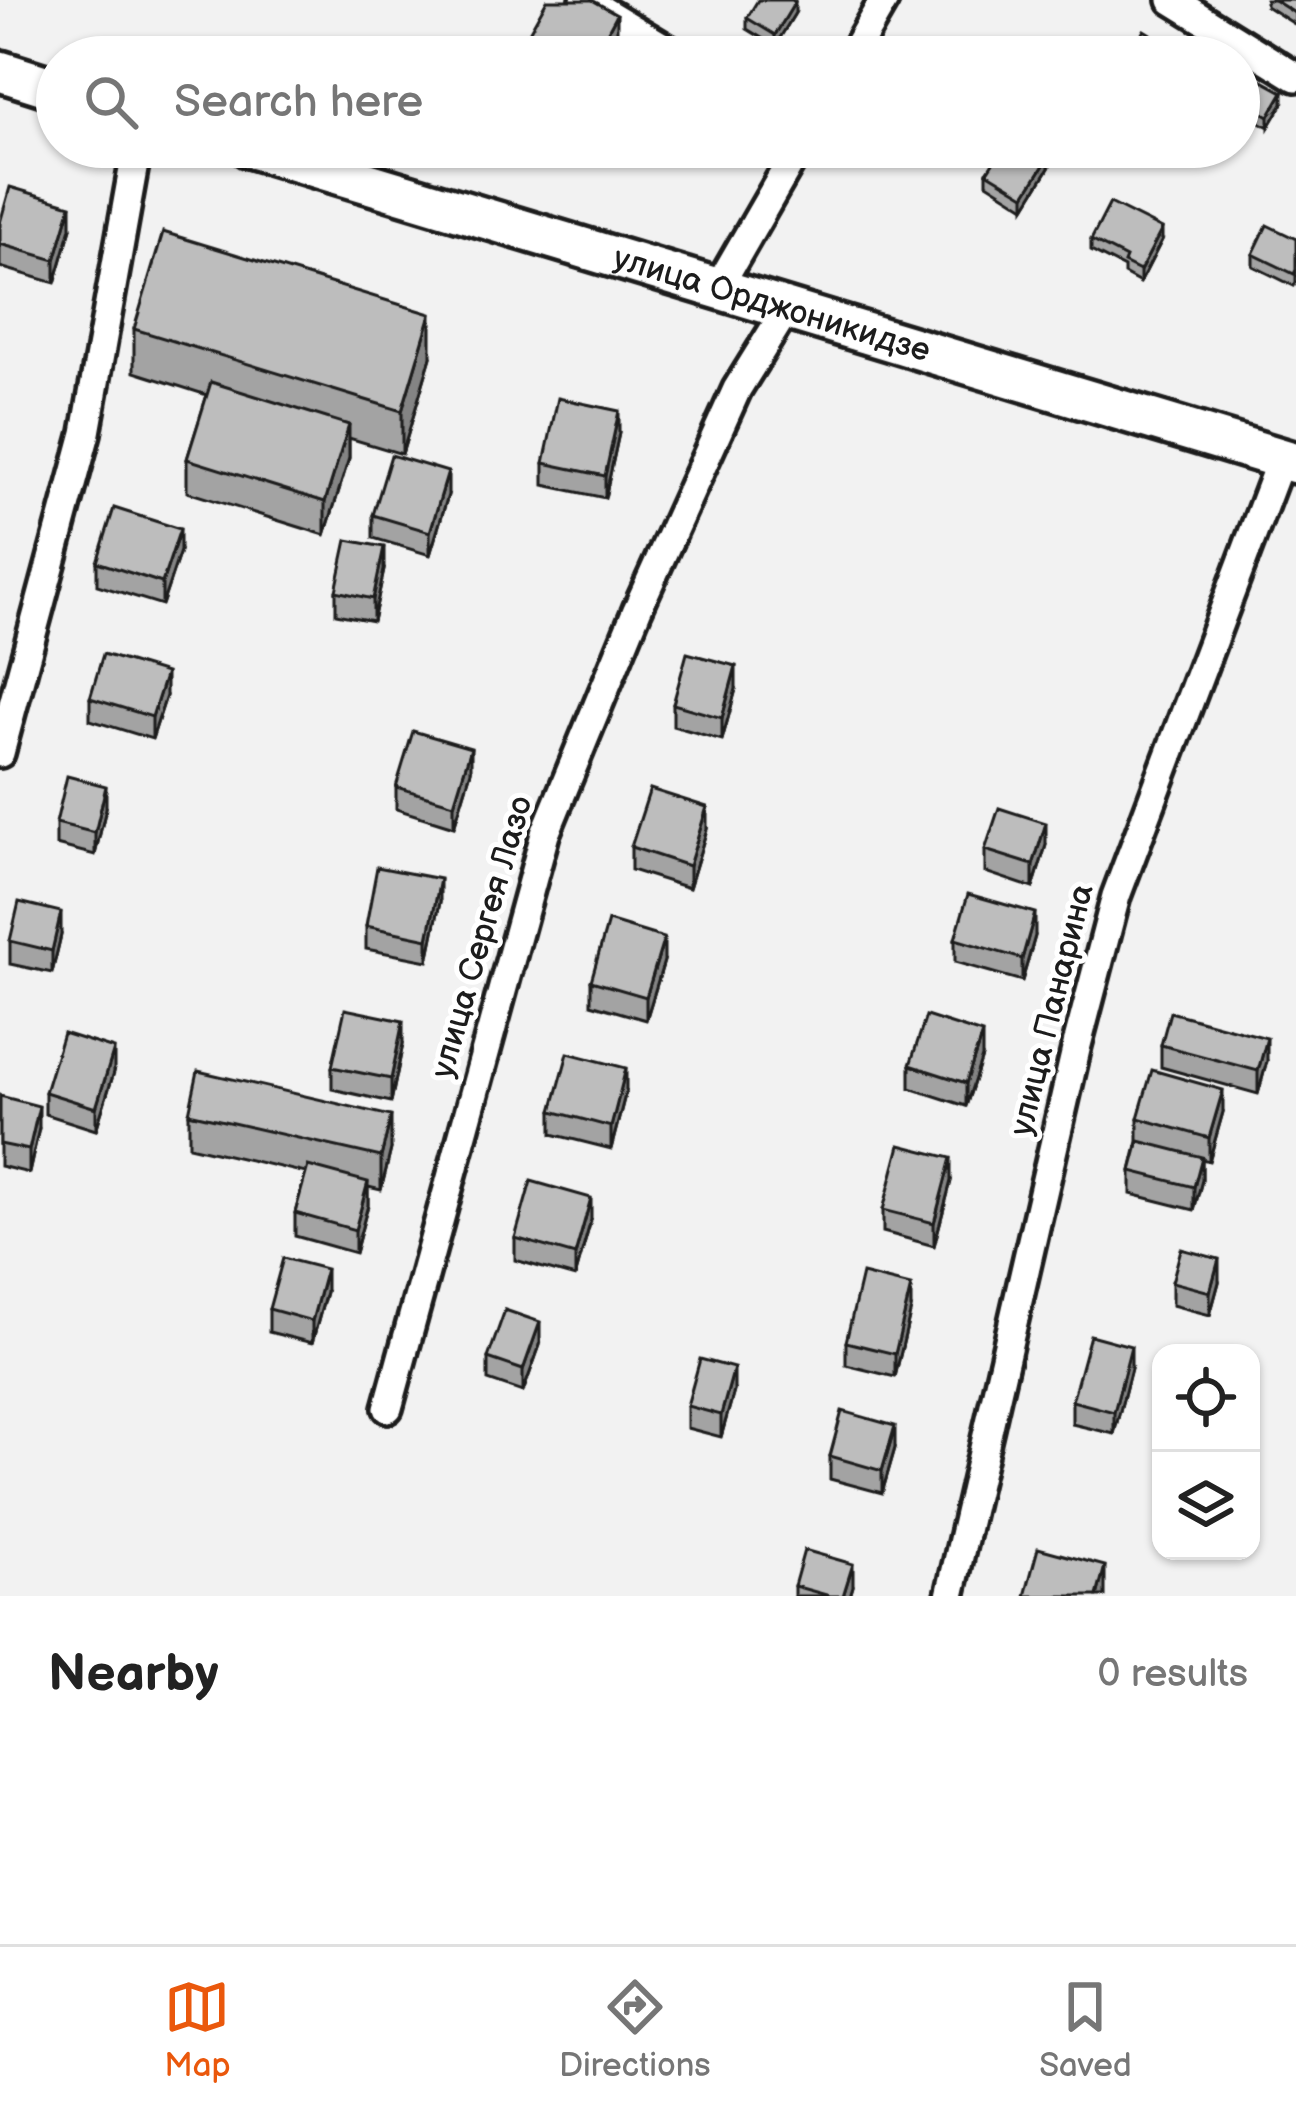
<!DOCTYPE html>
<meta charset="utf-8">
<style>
:root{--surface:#fff;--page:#f2f2f2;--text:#222;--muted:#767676;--line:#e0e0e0;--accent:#ea580c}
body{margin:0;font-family:"Balsamiq Sans",sans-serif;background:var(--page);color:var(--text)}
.controls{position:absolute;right:36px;bottom:36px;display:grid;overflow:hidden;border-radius:24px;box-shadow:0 3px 9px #0004}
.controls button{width:108px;height:108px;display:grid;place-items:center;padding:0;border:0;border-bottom:3px solid var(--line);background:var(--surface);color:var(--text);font:60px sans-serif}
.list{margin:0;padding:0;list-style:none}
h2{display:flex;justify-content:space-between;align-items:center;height:156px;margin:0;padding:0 48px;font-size:51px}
h2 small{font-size:39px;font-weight:400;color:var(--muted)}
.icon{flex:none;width:66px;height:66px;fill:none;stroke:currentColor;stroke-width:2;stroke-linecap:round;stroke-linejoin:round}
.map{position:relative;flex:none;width:1296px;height:1596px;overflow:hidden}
.search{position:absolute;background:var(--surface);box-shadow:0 3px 9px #0004;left:36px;right:36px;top:36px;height:132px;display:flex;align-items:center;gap:30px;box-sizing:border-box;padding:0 42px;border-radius:66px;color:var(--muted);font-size:45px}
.sheet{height:348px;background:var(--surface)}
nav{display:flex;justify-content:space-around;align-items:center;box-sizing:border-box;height:168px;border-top:3px solid var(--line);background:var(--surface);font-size:33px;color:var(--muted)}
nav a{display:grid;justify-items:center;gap:6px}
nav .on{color:var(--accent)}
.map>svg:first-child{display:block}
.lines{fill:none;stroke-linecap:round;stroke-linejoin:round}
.minor-casing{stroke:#1c1c1c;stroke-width:36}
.secondary-casing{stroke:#1c1c1c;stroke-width:48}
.minor{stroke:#fff;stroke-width:27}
.secondary{stroke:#fff;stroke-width:39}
.wall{fill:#a3a3a3;stroke:#1c1c1c;stroke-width:3}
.shaded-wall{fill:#848484;stroke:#1c1c1c;stroke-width:3}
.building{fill:#bdbdbd;stroke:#1c1c1c;stroke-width:3}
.labels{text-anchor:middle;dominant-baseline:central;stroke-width:10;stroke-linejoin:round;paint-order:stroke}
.street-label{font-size:33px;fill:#1c1c1c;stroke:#fff}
</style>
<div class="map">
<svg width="1296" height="1596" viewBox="0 0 1296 1596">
<rect width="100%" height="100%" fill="#f2f2f2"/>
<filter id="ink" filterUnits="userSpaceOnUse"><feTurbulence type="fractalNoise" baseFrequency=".00833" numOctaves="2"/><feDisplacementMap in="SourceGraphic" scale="24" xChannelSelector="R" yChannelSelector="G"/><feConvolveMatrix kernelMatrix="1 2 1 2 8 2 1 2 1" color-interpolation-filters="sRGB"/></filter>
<g filter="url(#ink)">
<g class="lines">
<defs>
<g id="minor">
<polyline points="585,0 680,57"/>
<polyline points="1172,0 1296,77"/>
<polyline points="851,57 884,0"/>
<polyline points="719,286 799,147"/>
<polyline points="0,753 86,433 137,147"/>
<polyline points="388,1408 545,834 637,610 737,389 786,310"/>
<polyline points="950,1596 1077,1045 1116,896 1281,459"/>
</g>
<g id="secondary">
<polyline points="0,71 57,89"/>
<path id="s1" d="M249,147L1296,463"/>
</g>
</defs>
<!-- minor casing -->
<use href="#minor" class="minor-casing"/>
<!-- secondary casing -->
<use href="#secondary" class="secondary-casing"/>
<!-- minor -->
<use href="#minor" class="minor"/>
<!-- secondary -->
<use href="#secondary" class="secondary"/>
</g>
<!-- wall -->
<g class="wall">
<polygon points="1266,0 1296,0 1296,25 1266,6"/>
<polygon points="795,13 775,46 747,29 747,18"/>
<polygon points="1283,103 1269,127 1248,116 1248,104"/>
<polygon points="919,147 953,147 944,161"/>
<polygon points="1049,168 1025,207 987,183 987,172"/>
<polygon points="0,223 71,228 55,283 0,267"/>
<polygon points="1296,239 1296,282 1294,286 1253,266 1253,254"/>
<polygon points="1091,240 1162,240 1140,283 1124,274 1124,268 1091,251"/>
<polygon points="134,329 431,357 402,454 349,438 349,458 325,535 187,492 187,459 207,395 134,372"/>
<polygon points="619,433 605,498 544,485 544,463"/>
<polygon points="448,495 430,555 373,538 373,515"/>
<polygon points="180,551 162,605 97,585 97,562"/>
<polygon points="384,570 373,621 336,614 336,591"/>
<polygon points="736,689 722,740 673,726 673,704"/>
<polygon points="166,696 152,739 90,720 90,698"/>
<polygon points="471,771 454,827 396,809 396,787"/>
<polygon points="106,808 95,855 56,845 56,823"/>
<polygon points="707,829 689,888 631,870 631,847"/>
<polygon points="1046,845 1033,888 985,872 985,850"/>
<polygon points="440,902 428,961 366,949 366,926"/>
<polygon points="61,935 52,973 10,964 10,941"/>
<polygon points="1035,936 1022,981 955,962 955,939"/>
<polygon points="664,961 646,1020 591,1004 591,981"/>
<polygon points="403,1044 391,1102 332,1089 332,1067"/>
<polygon points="1161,1045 1267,1061 1258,1094 1161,1067"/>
<polygon points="982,1057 966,1106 910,1088 910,1065"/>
<polygon points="114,1072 96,1130 45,1114 45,1092"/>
<polygon points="626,1091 611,1149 552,1134 552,1111"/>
<polygon points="0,1096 39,1128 29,1173 0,1166"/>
<polygon points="1223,1112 1209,1161 1202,1159 1202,1180 1194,1210 1131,1194 1131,1171 1138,1141 1138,1118"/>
<polygon points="189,1113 391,1149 381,1190 368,1187 368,1205 355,1253 295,1236 295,1213 306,1173 189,1146"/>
<polygon points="951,1181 934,1246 883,1232 883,1210"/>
<polygon points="591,1220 575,1277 515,1260 515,1238"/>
<polygon points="1172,1282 1219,1282 1210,1315 1172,1305"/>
<polygon points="326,1292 312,1343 269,1332 269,1309"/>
<polygon points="911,1309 895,1377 846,1365 846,1342"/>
<polygon points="540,1345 523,1392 488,1380 488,1358"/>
<polygon points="1131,1368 1114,1434 1072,1424 1072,1401"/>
<polygon points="734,1391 721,1437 687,1428 687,1406"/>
<polygon points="895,1448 882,1493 830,1479 830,1456"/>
<polygon points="794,1586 853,1586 850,1596 794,1596"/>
</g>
<!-- shaded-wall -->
<g class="shaded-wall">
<polygon points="795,2 795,13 775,46 775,35"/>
<polygon points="617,14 617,48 603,40"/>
<polygon points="1283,92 1283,103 1269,127 1269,116"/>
<polygon points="944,147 953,147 944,161"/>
<polygon points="1049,157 1049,168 1025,207 1025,195"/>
<polygon points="71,205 71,228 55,283 55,260"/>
<polygon points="1162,229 1162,240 1140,283 1140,271"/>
<polygon points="431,314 431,357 402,454 402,411"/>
<polygon points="619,411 619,433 605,498 605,476"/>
<polygon points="349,425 349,458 325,535 325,502"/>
<polygon points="448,472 448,495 430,555 430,532"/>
<polygon points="180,529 180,551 162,605 162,583"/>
<polygon points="384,547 384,570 373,621 373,599"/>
<polygon points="736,666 736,689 722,740 722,718"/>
<polygon points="166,673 166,696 152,739 152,717"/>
<polygon points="471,748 471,771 454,827 454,804"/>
<polygon points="106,786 106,808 95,855 95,833"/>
<polygon points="707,807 707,829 689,888 689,866"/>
<polygon points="1046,823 1046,845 1033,888 1033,865"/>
<polygon points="440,879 440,902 428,961 428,939"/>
<polygon points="61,912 61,935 52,973 52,951"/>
<polygon points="1035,913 1035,936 1022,981 1022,959"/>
<polygon points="664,938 664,961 646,1020 646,997"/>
<polygon points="403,1021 403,1044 391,1102 391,1079"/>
<polygon points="982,1034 982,1057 966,1106 966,1083"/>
<polygon points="1267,1038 1267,1061 1258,1094 1258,1071"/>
<polygon points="114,1049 114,1072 96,1130 96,1108"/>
<polygon points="626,1068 626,1091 611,1149 611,1127"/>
<polygon points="1223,1090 1223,1112 1209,1161 1209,1138"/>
<polygon points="39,1106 39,1128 29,1173 29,1150"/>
<polygon points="391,1116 391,1149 381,1190 381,1157"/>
<polygon points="1202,1157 1202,1180 1194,1210 1194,1187"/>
<polygon points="951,1158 951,1181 934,1246 934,1223"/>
<polygon points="368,1182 368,1205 355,1253 355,1230"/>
<polygon points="591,1198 591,1220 575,1277 575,1255"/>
<polygon points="1219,1259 1219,1282 1210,1315 1210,1292"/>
<polygon points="326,1269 326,1292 312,1343 312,1321"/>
<polygon points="911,1286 911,1309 895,1377 895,1354"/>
<polygon points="540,1322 540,1345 523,1392 523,1370"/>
<polygon points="1131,1346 1131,1368 1114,1434 1114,1412"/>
<polygon points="734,1368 734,1391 721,1437 721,1415"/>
<polygon points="895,1426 895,1448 882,1493 882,1471"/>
<polygon points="853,1564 853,1586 850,1596 843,1596"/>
<polygon points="1105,1566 1105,1596 1097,1596"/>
</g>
<!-- building -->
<g class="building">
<polygon points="547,0 592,0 617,14 603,40 626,53 624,57 515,57"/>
<polygon points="758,0 792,0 795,2 775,35 747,18"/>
<polygon points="1274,0 1296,0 1296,14"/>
<polygon points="1144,30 1172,47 1166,57 1128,57"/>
<polygon points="1261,80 1283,92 1269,116 1248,104"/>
<polygon points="1003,147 1034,147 1049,157 1025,195 987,172"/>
<polygon points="10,187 71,205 55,260 0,244 0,223"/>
<polygon points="1110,203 1162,229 1140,271 1124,263 1126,258 1091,240"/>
<polygon points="1267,225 1296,239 1296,270 1294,274 1253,254"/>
<polygon points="163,232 431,314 402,411 134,329"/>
<polygon points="211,382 349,425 325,502 187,459"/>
<polygon points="558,398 619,411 605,476 544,463"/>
<polygon points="391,455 448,472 430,532 373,515"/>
<polygon points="114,508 180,529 162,583 97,562"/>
<polygon points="347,540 384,547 373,599 336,591"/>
<polygon points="687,653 736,666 722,718 673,704"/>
<polygon points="103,654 166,673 152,717 90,698"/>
<polygon points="413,731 471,748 454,804 396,787"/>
<polygon points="67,776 106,786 95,833 56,823"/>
<polygon points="650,789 707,807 689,866 631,847"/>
<polygon points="999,808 1046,823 1033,865 985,850"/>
<polygon points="377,867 440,879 428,939 366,926"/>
<polygon points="968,894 1035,913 1022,959 955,939"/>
<polygon points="19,902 61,912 52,951 10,941"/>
<polygon points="608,921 664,938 646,997 591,981"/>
<polygon points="345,1009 403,1021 391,1079 332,1067"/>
<polygon points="1170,1012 1267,1038 1258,1071 1161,1045"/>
<polygon points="926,1016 982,1034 966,1083 910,1065"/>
<polygon points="63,1033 114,1049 96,1108 45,1092"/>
<polygon points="568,1053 626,1068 611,1127 552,1111"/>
<polygon points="1152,1070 1223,1090 1209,1138 1138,1118"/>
<polygon points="198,1071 391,1116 381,1157 189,1113"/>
<polygon points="0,1096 39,1106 29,1150 0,1144"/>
<polygon points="1139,1141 1202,1157 1194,1187 1131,1171"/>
<polygon points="900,1145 951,1158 934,1223 883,1210"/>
<polygon points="308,1166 368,1182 355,1230 295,1213"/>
<polygon points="531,1181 591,1198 575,1255 515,1238"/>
<polygon points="1181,1249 1219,1259 1210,1292 1172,1282"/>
<polygon points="283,1258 326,1269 312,1321 269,1309"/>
<polygon points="862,1274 911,1286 895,1354 846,1342"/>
<polygon points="505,1310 540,1322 523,1370 488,1358"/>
<polygon points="1090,1335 1131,1346 1114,1412 1072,1401"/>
<polygon points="700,1359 734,1368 721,1415 687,1406"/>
<polygon points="842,1411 895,1426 882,1471 830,1456"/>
<polygon points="1038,1548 1105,1566 1097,1596 1025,1596"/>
<polygon points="804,1550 853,1564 843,1596 830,1596 794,1586"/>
</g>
</g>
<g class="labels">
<!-- street labels -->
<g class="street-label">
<text stroke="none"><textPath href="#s1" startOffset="546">улица Орджоникидзе</textPath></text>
<text transform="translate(482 937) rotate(-74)">улица Сергея Лазо</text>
<text transform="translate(1052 1010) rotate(-76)">улица Панарина</text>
</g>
</g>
</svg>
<div class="controls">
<button><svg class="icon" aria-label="locate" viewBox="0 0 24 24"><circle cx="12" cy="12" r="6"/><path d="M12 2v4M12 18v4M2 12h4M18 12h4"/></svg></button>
<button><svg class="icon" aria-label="layers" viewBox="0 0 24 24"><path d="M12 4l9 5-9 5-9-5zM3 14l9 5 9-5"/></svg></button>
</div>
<div class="search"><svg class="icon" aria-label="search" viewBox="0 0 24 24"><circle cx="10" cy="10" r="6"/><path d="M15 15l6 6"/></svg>Search here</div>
</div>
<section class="sheet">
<h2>Nearby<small>0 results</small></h2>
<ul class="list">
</ul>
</section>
<nav>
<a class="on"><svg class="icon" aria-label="map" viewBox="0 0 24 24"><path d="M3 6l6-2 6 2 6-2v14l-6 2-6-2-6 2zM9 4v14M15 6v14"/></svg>Map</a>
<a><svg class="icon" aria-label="directions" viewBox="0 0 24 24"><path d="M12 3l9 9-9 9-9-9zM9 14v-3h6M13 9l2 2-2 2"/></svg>Directions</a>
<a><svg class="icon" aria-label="saved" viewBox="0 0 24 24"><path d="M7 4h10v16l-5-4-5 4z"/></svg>Saved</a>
</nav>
